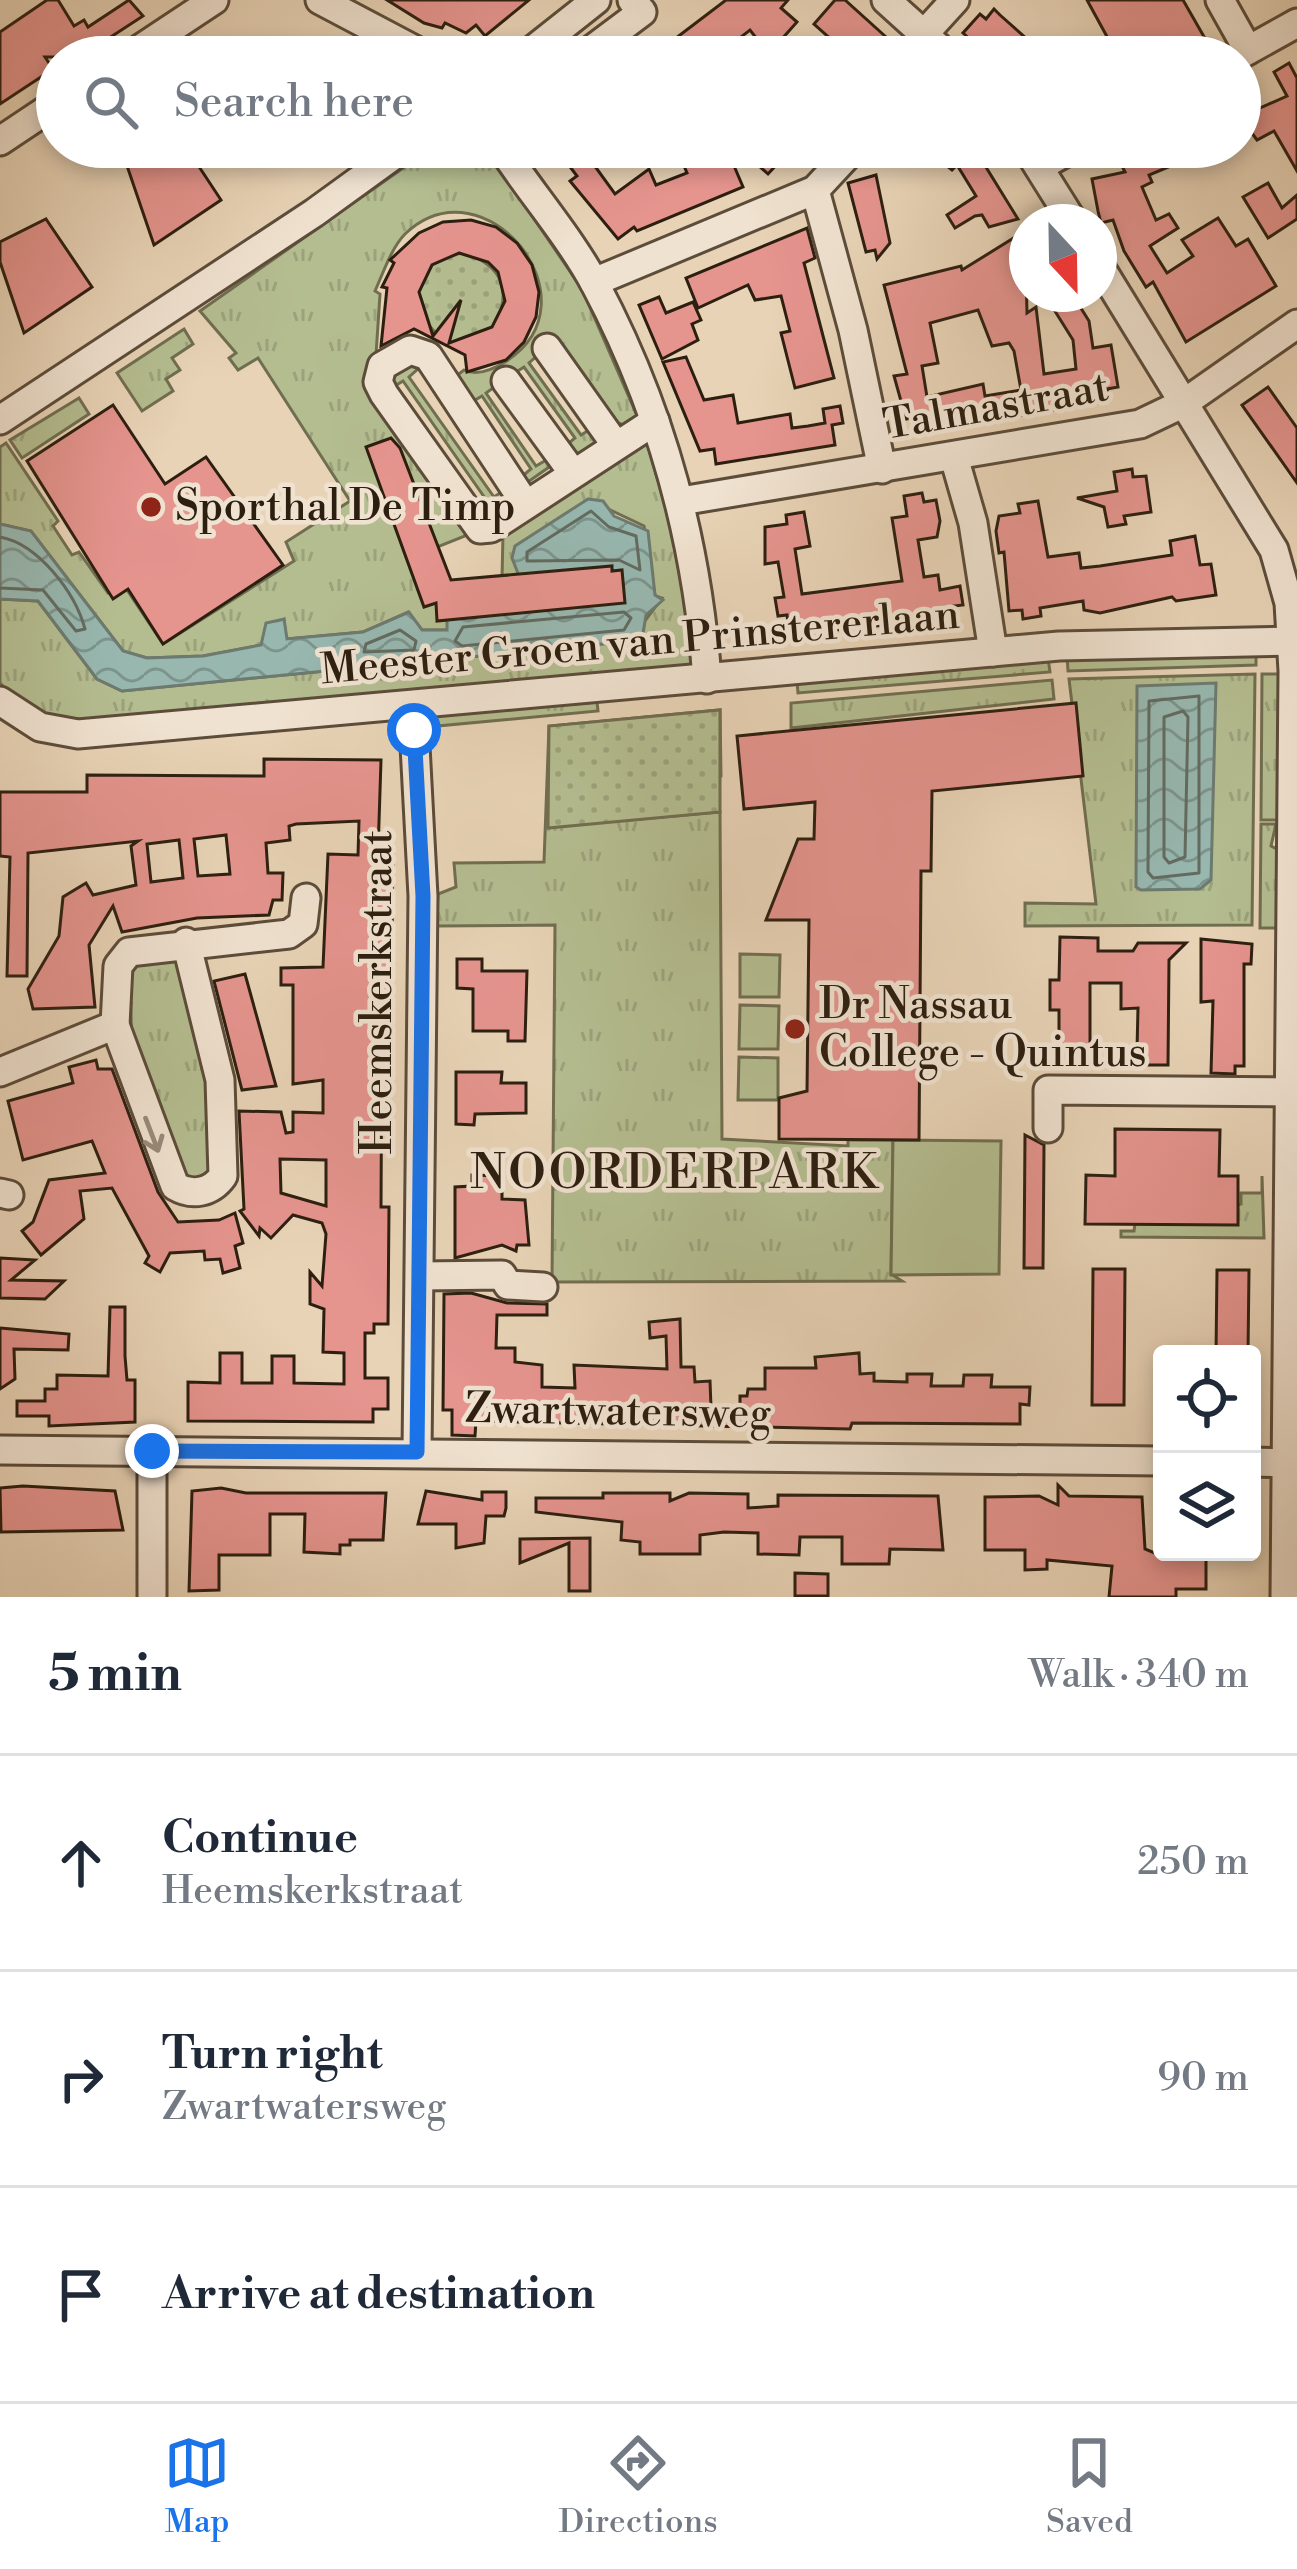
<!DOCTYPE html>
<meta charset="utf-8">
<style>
:root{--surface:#fff;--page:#f2f2f3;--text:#1f2937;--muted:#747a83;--line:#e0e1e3;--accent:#1a73e8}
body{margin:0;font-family:"Libre Bodoni",serif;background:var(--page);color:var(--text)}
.controls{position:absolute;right:36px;bottom:36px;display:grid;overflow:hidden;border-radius:12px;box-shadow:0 6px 18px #0003}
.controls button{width:108px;height:108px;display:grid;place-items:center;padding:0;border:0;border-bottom:3px solid var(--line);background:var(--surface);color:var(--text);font:60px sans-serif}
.compass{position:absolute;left:1009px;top:204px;width:108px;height:108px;border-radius:50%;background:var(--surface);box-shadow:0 6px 18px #0003;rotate:158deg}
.stop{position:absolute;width:36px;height:36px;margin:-27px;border:9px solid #1a73e8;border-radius:50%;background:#fff}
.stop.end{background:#1a73e8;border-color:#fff;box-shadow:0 3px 12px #0008}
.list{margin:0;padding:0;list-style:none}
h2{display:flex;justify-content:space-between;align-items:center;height:156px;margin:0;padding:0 48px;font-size:51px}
h2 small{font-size:39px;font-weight:400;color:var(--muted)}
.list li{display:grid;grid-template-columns:78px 1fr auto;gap:36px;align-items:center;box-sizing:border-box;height:216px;padding:0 48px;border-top:3px solid var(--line)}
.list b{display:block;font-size:45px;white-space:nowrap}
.list p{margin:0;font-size:39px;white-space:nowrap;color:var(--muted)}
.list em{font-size:39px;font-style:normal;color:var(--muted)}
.icon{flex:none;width:66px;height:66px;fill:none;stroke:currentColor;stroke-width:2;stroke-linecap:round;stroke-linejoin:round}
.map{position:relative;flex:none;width:1297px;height:1597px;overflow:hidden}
.search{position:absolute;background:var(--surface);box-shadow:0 6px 18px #0003;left:36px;right:36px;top:36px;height:132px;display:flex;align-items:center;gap:30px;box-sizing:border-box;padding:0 42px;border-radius:66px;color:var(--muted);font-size:45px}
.sheet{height:804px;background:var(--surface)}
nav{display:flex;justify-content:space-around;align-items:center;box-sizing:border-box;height:168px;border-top:3px solid var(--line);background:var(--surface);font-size:33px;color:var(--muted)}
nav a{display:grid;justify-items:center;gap:6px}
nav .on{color:var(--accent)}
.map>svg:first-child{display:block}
.grass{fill:url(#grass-tufts);stroke:#706e50;stroke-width:3}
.park{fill:url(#park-dots);stroke:#706e50;stroke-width:3}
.pitch{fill:#b4bd90;stroke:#706e50;stroke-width:3}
.water{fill:url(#water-waves);stroke:#6d7a6f;stroke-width:3}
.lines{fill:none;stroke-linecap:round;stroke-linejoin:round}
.shore{stroke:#626b60;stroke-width:3}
.building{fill:#e5948e;stroke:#2d1f10;stroke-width:3;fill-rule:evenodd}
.minor-casing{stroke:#5c4c3a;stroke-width:33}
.minor{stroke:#f0e2d0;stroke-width:27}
.oneway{stroke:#988a7a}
.route{stroke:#1a73e8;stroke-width:15}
.poi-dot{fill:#8f2418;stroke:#f0e2d0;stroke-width:4.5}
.labels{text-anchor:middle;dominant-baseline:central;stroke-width:9;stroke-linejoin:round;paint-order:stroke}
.street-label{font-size:42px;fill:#2d1f10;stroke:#f0e2d0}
.poi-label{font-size:42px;fill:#2d1f10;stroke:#f0e2d0;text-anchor:start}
.quarter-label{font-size:48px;letter-spacing:3px;fill:#2d1f10;stroke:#f0e2d0}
</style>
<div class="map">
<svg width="1297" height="1597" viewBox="0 0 1297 1597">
<defs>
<pattern id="grass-tufts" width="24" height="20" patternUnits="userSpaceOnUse" patternTransform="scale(3)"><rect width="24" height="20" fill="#b4bd90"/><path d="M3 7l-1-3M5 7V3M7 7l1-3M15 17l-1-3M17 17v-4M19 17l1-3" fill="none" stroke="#9ba27b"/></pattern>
<pattern id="park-dots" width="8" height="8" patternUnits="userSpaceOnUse" patternTransform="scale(3)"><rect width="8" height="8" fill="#b4bd90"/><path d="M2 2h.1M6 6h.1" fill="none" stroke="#9ba27b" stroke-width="1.8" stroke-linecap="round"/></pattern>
<pattern id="water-waves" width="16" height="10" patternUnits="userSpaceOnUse" patternTransform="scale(3)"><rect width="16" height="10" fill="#97b7af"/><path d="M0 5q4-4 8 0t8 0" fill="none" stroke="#7c948d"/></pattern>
</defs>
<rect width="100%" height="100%" fill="#e8d3b6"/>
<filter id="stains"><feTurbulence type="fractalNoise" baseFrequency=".00167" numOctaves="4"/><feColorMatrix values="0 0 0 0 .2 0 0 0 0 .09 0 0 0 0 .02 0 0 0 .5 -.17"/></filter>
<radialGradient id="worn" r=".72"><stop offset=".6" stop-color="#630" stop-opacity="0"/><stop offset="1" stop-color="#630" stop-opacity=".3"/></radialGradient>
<!-- grass -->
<g class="grass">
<path d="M433,147H485L582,289L638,418L623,425L609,419L551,335L535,345L540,353L529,363L581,435L594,427L596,441L583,455L563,448L575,438L524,367L513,374L507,367L492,377L497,385L486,393L536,466L548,459L552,465L525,484L520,478L531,469L482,396L470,403L451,380L464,370C476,376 492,370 505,362C601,302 485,158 405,234C392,247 383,273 375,291L380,294L376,355L466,530L465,536L432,549L446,584L502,579L503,534L645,436L669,519L696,662L691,667L98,725C60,719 25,715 0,683V599L38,601L97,679L122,691L641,640V626L662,598L655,596L644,526L606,508L519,576L447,618L448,630H422L408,612L363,632L286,639L284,620L261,645L203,656L147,658L123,651L31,531L0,524V447L6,443L58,521L53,526L72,555L79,552L108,593L123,584L163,644L294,561L286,542L350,501L258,358L238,370L229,358L236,353L200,311Z"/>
<polygon points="184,329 193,344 172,358 180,370 166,379 173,391 142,411 117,373"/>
<polygon points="406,360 420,367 409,377 494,497 506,489 508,502 490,517 476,510 487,501 403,381 390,389 391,368"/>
<polygon points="79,398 89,414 22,458 10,440"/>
<polygon points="1256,651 1256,665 1068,671 1067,656"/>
<polygon points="1048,658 1050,672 798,693 797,682"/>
<polygon points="1255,674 1252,925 1025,926 1025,903 1096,904 1069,679"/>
<polygon points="1262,674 1282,674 1281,820 1261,820"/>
<polygon points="1052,680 1054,699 791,728 791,703"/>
<polygon points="597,702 598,711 437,726 436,715"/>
<polygon points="720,710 721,776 629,820 720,812 722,1139 848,1146 848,1140 893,1140 891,1274 902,1281 552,1282 555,925 436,926 438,894 456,887 454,863 544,862 549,726"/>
<polygon points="1261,824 1276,824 1271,846 1281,851 1280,928 1260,928"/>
<path d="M174,958C209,1005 216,1122 209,1178L182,1179L132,1061L130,965Z"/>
<polygon points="1262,1176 1264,1238 1121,1237 1121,1231 1134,1231 1135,1224 1241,1204 1241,1193 1262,1193"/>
</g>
<!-- park -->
<g class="park">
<path d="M464,252C503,267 512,289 495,327L446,345L427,323L417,288L434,262Z"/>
<polygon points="720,710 720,812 548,828 549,726"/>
</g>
<!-- pitch -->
<g class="pitch">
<polygon points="740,954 780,955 779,997 740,997"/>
<polygon points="740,1005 779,1006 778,1049 739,1049"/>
<polygon points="739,1057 778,1058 778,1100 738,1100"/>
<polygon points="893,1140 1001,1141 999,1274 891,1275"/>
</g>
<!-- water -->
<g class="water">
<polygon points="588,499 603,501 614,516 648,531 655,595 663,600 646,615 642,640 122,691 97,679 38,601 0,599 0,524 31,531 123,651 147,658 203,656 261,645 266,623 284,619 287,639 363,632 409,612 422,630 447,630 447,617 519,576 512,558 515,546"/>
<polygon points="1216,683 1211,880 1200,889 1141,890 1136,887 1137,686"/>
</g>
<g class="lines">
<!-- shore -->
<g class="shore">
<polygon points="591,511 609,527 636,536 640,570 619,560 527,561 527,552"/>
<path d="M0,537C38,544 75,592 85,629L76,631L43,590L0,588"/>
<polygon points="624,612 631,618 624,630 462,646 455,641 463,627"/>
<polygon points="400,630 416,641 414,650 364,652 366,644"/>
<polygon points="1199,696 1199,873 1153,878 1148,872 1149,701"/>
<polygon points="1183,711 1188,717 1185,857 1169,863 1164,857 1164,717"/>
</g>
</g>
<!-- building -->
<g class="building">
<polygon points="47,0 58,0 74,26 84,20 88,27 129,0 143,16 80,57 45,57 53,69 0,104 0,32"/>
<polygon points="387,0 529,0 485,36 476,25 466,33 445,23 442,28 424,23"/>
<polygon points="726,0 788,0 781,8 797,22 781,40 800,57 771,57 750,30 715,57 651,57"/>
<polygon points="835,0 845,0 896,46 886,57 851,57 814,24"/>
<polygon points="1087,0 1183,0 1207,42 1181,57 1088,57 1111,44"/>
<polygon points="994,9 1000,15 1047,57 990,57 963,33 980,14 986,19"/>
<polygon points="1289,63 1297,78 1297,171 1274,131 1257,140 1240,117 1287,96 1274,72"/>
<polygon points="154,147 186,147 221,200 154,245 124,157"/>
<polygon points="555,147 616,147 594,165 615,194 649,169 656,185 687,173 682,161 726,147 743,187 637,231 634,227 618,239 570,181 577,176"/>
<polygon points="738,147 793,147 768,174"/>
<polygon points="946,147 958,147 968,155 976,151 1018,219 989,227 982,215 975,216 955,228 947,215 976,196 957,165 952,170 937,158"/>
<polygon points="1138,147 1171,147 1178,163 1149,175 1152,182 1142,187 1156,220 1169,214 1178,228 1150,246 1167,273 1193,256 1182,240 1218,218 1236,246 1248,239 1276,286 1186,342 1153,282 1146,287 1124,251 1113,220 1101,223 1098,211 1092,179 1125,172 1118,158"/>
<polygon points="876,175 890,243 877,259 875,250 866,252 848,183"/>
<polygon points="1268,183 1282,208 1297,195 1297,219 1268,238 1243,197"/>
<polygon points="46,219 92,287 24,333 0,262 0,242"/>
<path d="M471,220L496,227L517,243L532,265L539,292L536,317L524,342L506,360L467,372L465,355L414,329L381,346L387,288L382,287L394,263L390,260L419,233L443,222ZM459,253L488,262L498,272L505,301L492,327L449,343L461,300L433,336L419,292L432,265Z"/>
<polygon points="807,228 815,258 804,263 834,378 795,388 781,333 790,331 781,296 755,300 748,285 698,308 686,278"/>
<path d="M1025,231L1027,313L1036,307L1044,374L1076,369L1073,340L1048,300L1072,294L1089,321L1093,348L1111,345L1118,387L1107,389L1109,401L929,430L927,416L906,419L894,376L907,374L884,285L961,266L962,270ZM978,310L992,346L1009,343L1014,351L1021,390L985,396L983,384L927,397L922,366L938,363L930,323Z"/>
<polygon points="659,297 666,313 693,302 701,320 692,324 698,340 662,359 639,305"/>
<polygon points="686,357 704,400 733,395 738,423 790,414 792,428 808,426 825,423 823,409 840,406 843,423 832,425 835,445 716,464 714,449 700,451 663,362"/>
<polygon points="1268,387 1297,428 1297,483 1242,405"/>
<polygon points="113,405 165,484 206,457 283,565 163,644 128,589 113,599 27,461"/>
<polygon points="391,438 400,448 451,580 612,566 612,571 622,570 625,603 437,621 436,603 424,607 366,447"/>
<polygon points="1132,469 1133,477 1146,476 1151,512 1124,516 1126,524 1108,527 1104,507 1077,498 1117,491 1114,472"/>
<polygon points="922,493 924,502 936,500 940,521 937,537 918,540 924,577 938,575 940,590 960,586 963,605 954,606 956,618 826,631 827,637 805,640 790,638 787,615 778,616 775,598 784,597 778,562 765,564 765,527 787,524 786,515 804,512 810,546 795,549 802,594 902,581 892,518 907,516 904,496"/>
<polygon points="1038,501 1048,557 1079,553 1081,568 1100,566 1172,555 1170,541 1195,536 1200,565 1211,564 1216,595 1176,601 1172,597 1100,613 1084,610 1083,601 1040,608 1041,616 1023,619 1022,610 1009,611 1004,552 999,553 996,531 999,516 1020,513 1018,504"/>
<polygon points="1076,703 1083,776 932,791 931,871 921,871 919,1140 779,1139 779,1098 807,1091 809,920 766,920 798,839 814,839 815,802 744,809 737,736"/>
<path d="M264,759L381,760L378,853H393L391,1009H382L381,1207H389L388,1324H374V1333H365V1378H388V1409H373V1422L188,1421V1382L220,1383V1353H242V1383H272V1356H294V1383L344,1384V1353L323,1352L324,1309L310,1304V1272L322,1286L326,1234L322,1223L293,1215L271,1238L260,1228L259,1236L240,1211L244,1209L239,1111L281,1112L286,1133L293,1132V1112L323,1113V1080L293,1084V985H281V968L323,967L328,854L358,855L359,821L296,824L289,826L290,840L266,843L268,873H283L282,900H273L269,915L197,918L122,932L113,906L89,945L95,1007L33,1009L28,989L59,936L63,897L86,883L93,895L136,885L131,846L138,841L28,853L27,976H7L10,857L0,856V792H87V775L264,776ZM226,835L230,874L198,876L194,839ZM179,840L183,878L151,882L147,844ZM280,1159L326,1160V1206L281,1193Z"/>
<polygon points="1060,937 1098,938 1098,951 1133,951 1138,943 1186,943 1169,960 1168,1065 1145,1065 1145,1050 1137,1050 1138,1008 1121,1009 1121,983 1090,983 1090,1064 1059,1064 1059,1010 1050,1010 1050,980 1059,980"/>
<polygon points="1201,939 1252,944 1251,964 1244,964 1244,1066 1235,1066 1235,1074 1211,1073 1213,1001 1201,1002"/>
<polygon points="457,959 482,959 482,971 527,971 525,1041 508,1041 508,1031 473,1031 473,989 457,988"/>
<polygon points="245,974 276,1086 242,1090 214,981"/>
<polygon points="96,1060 98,1069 112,1069 158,1192 178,1222 219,1220 235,1213 243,1243 235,1246 240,1268 223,1273 220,1259 205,1260 204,1251 170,1253 160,1272 145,1263 149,1256 112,1188 80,1191 84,1219 41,1255 22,1231 33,1222 49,1180 105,1173 92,1141 23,1160 8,1101 73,1083 69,1067"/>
<polygon points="456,1072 502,1072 501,1083 526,1083 526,1113 475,1114 474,1125 456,1124"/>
<polygon points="1115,1129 1220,1130 1219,1176 1238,1176 1238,1225 1085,1224 1086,1175 1115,1176"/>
<polygon points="1025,1135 1044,1145 1043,1268 1024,1268"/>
<polygon points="472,1175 502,1176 502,1199 525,1200 529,1245 517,1245 516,1251 502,1245 455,1258 455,1187 472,1186"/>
<polygon points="0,1258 35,1260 11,1280 64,1281 45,1299 0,1298"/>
<polygon points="1093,1269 1125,1269 1124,1405 1092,1405"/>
<polygon points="1217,1270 1249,1270 1248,1354 1216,1354"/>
<polygon points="471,1293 507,1303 547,1304 547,1315 497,1315 496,1348 515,1348 515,1362 542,1365 542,1387 575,1388 574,1365 667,1369 666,1336 650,1338 649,1322 680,1319 681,1367 694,1367 695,1382 710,1381 711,1407 740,1407 740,1396 747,1396 748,1389 765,1389 765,1368 816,1368 815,1357 859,1353 860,1374 874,1373 874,1381 907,1382 907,1374 932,1374 931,1386 963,1386 964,1375 992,1375 991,1387 1030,1387 1029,1405 1020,1404 1020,1424 852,1423 850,1429 476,1421 475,1436 452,1435 452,1410 443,1410 444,1294"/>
<polygon points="110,1307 125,1307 125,1356 127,1380 135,1380 135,1422 49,1426 49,1416 17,1416 17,1401 45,1401 45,1389 57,1389 57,1375 108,1376"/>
<polygon points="0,1328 69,1334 68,1350 14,1349 15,1379 0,1389"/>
<polygon points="1058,1485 1069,1496 1142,1497 1145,1549 1157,1554 1206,1553 1206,1589 1176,1589 1176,1597 1109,1597 1112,1566 1047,1560 1047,1569 1025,1570 1025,1550 985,1550 985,1497 1039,1496 1058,1505"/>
<polygon points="23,1486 115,1491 123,1530 1,1532 0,1488"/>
<polygon points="221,1488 246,1493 386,1493 383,1540 350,1540 350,1545 340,1545 340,1554 304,1552 305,1514 270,1514 270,1555 219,1555 219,1590 189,1591 192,1491"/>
<polygon points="426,1491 482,1500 482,1492 506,1492 506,1508 504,1516 486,1516 484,1543 456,1548 456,1524 418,1524"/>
<polygon points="603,1493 670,1493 670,1501 689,1493 748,1494 748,1508 778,1506 778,1495 938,1496 943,1550 890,1549 889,1564 842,1564 842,1537 800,1537 799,1555 758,1554 758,1533 724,1532 700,1535 700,1554 640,1554 640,1542 621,1540 622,1522 536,1512 536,1498 603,1498"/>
<polygon points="590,1538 590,1591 569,1591 569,1543 520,1563 520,1539"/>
<polygon points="795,1573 828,1574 828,1596 795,1596"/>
</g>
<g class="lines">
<defs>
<g id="minor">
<polyline points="320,0 428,57"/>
<polyline points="886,0 949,57"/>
<polyline points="1220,0 1248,50"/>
<polyline points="924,34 955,0"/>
<polyline points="128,57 214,0"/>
<polyline points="524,57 596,0"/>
<polyline points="582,57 642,12 632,0"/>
<polyline points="1236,57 1297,23"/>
<polyline points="0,141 57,103"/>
<path d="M501,147C531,193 569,236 595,284C660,406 697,541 707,679"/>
<polyline points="1026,147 1073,222"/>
<polyline points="1039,167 1075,147"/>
<polyline points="815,190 853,330 882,469"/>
<polyline points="1099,265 1274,550 1289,603 1293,671 1285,1597"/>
<polyline points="594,282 815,190 855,147"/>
<polyline points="547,348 615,444"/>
<polyline points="506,381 573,473"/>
<polyline points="0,420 314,213 405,147"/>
<polyline points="954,457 973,523 993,652"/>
<polyline points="681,501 1140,424 1184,403 1297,324"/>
<polyline points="526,505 428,356 410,350 382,366 378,382 384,394 480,529 491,528 655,421"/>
<polyline points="0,701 40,727 78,734 1059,646 1297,641"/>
<polyline points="413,708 423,896 417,1452"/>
<path d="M115,1025L175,1186C192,1196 211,1193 223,1176L220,1080L186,942"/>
<polyline points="0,1072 115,1025 118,966 129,952 289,934 303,924 306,898"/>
<polyline points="1048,1128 1048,1090 1289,1092"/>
<polyline points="0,1193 9,1195"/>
<polyline points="421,1276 502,1275 508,1285 543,1287"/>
<polyline points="0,1450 1162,1461"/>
<polyline points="152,1451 152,1597"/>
<polyline points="1252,1462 1297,1463"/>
</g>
</defs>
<!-- minor casing -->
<use href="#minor" class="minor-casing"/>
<!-- minor -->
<use href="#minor" class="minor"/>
</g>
<!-- one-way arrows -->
<defs><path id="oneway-shaft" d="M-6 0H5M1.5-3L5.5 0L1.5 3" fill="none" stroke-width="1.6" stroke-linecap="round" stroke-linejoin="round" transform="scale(3)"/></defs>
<use class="oneway" href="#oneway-shaft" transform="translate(152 1135) rotate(69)"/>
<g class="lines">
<!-- route -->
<polyline class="route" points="152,1451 417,1452 423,896 414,730"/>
</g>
<!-- markers -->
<g class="poi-dot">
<circle cx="151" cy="507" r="12"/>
<circle cx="795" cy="1029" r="12"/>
</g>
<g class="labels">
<!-- street labels -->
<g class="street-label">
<text transform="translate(996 407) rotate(-10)">Talmastraat</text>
<text transform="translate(640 643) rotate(-5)">Meester Groen van Prinstererlaan</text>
<text transform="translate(378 992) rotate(-90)">Heemskerkstraat</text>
<text transform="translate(618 1412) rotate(1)">Zwartwatersweg</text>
</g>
<!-- poi labels -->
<g class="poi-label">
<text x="175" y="507">Sporthal De Timp</text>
<text x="819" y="1005">Dr Nassau<tspan x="819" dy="48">College - Quintus</tspan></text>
</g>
<!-- quarter labels -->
<g class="quarter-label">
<text x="675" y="1174">NOORDERPARK</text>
</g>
</g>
<rect width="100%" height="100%" filter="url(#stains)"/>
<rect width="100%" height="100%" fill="url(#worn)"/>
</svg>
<div class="controls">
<button><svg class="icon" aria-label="locate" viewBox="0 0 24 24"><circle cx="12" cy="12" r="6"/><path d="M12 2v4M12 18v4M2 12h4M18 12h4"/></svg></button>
<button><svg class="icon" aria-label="layers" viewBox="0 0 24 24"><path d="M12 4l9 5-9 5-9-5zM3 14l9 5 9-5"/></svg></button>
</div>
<svg class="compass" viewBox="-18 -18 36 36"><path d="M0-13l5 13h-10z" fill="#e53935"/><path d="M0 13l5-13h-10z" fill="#747a83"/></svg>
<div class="stop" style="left:414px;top:730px"></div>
<div class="stop end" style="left:152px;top:1451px"></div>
<div class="search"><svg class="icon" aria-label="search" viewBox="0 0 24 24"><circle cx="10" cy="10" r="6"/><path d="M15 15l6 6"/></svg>Search here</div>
</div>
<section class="sheet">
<h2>5 min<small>Walk · 340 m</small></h2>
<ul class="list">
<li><svg class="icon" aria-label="ahead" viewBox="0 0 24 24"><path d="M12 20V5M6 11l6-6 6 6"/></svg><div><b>Continue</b><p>Heemskerkstraat</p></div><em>250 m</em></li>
<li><svg class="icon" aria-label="right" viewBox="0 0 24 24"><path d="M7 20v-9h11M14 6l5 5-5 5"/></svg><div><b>Turn right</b><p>Zwartwatersweg</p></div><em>90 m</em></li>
<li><svg class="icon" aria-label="arrive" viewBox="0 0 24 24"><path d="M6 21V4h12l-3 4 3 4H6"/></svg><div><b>Arrive at destination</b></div></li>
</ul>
</section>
<nav>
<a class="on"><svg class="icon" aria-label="map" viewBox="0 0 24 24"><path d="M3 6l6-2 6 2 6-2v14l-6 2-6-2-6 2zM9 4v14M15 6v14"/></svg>Map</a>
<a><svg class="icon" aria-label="directions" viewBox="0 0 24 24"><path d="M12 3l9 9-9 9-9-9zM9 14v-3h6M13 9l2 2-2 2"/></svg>Directions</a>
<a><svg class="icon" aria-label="saved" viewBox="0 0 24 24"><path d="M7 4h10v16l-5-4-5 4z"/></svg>Saved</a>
</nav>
